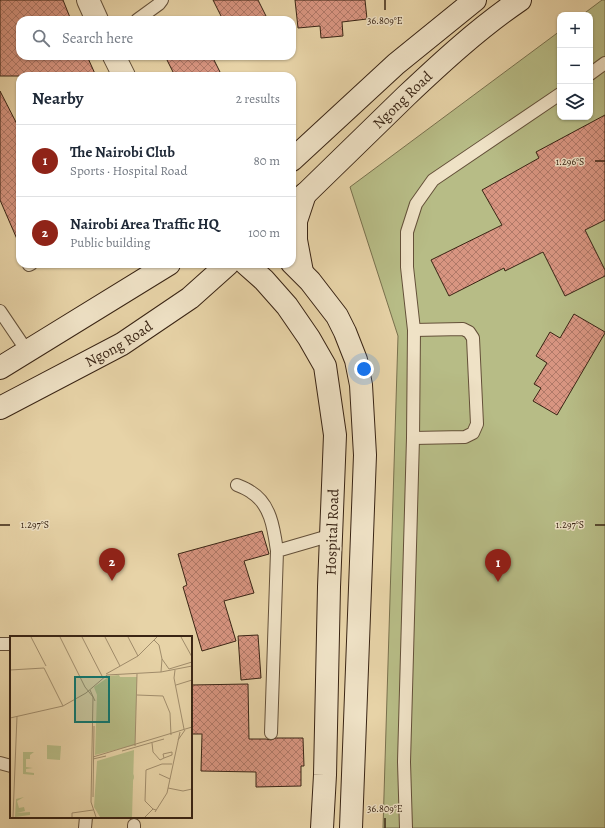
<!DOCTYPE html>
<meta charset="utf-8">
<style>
:root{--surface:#fff;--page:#f2f2f3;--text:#1f2937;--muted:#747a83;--line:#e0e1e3;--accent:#8f2418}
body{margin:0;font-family:Alegreya,serif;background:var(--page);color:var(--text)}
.controls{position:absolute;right:12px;top:12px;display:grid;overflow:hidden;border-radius:8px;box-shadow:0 1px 3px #0004}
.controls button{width:36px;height:36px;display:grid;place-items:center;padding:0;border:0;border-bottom:1px solid var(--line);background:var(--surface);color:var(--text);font:20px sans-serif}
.you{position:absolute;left:364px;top:369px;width:14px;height:14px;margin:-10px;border:3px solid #fff;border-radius:50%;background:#1a73e8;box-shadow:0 0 0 6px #1a73e833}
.badge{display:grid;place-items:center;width:26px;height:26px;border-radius:50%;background:var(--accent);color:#fff;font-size:13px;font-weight:700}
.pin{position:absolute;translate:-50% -33px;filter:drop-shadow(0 1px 2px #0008)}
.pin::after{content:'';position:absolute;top:21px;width:14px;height:12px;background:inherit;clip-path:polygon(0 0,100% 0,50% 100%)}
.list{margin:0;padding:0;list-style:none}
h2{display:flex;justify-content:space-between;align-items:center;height:52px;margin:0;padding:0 16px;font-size:17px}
h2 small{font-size:13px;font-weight:400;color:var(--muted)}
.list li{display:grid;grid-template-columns:26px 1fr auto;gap:12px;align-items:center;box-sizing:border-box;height:72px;padding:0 16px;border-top:1px solid var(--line)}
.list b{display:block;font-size:15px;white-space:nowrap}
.list p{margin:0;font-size:13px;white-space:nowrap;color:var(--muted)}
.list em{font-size:13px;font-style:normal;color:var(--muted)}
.icon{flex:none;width:22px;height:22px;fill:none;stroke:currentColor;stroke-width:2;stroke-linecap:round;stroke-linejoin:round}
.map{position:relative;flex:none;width:605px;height:828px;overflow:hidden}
.search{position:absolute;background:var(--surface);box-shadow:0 1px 3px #0004;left:16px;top:16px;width:280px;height:44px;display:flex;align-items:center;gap:10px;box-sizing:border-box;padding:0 14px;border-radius:12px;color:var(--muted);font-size:15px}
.panel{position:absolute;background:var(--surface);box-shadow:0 1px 3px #0004;left:16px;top:72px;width:280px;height:196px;border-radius:12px}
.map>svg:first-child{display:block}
.pitch{fill:#b7bc86;stroke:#78704d}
.building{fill:url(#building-cross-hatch);stroke:#392414}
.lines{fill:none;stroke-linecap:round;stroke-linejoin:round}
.lane-casing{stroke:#645039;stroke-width:14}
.street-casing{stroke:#645039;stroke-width:24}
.secondary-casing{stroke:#392414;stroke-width:24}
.lane{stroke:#efe2c6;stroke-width:12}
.street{stroke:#efe2c6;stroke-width:22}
.secondary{stroke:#efe2c6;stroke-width:22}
.ticks{fill:none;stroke:#392414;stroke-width:1.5}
.labels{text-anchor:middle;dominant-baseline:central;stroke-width:3;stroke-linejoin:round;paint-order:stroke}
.street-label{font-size:15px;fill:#392414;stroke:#efe2c6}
.inset-road{fill:none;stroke:#a18d6c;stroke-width:1}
.view{fill:#0f766e;fill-opacity:0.15;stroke:#0f766e;stroke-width:2}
.inset-edge{fill:none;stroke:#392414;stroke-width:2}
.ticks-label{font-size:10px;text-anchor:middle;fill:#392414;stroke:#efe2c6;stroke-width:3;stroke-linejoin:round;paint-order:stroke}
</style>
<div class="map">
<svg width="605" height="828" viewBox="0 0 605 828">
<defs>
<pattern id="building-cross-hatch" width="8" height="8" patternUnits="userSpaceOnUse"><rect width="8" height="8" fill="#d89581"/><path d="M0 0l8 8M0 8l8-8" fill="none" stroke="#b07968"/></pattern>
</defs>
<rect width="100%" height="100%" fill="#e7d3a7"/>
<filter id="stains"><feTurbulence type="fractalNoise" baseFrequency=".005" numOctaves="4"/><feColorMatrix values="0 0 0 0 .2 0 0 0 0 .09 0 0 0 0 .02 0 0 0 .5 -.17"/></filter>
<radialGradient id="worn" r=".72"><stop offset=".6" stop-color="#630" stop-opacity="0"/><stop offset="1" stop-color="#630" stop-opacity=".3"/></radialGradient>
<!-- pitch -->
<polygon class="pitch" points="602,0 605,0 605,828 383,828 398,336 350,187 560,31 560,117 590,117 590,15 582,15"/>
<!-- building -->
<g class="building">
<polygon points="0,0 63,0 71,20 20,20 20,56 87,56 96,76 0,76"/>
<polygon points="213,0 258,0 268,20 223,20"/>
<polygon points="295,0 365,0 367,19 342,22 343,36 321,38 320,26 298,28"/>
<polygon points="165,56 212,56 222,76 175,76"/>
<polygon points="0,91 20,130 20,246 0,200"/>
<polygon points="605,115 605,220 585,230 605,270 605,276 565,296 543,252 505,271 504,268 449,296 431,260 502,225 482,190 539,158 536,152"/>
<polygon points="574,314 605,332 605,333 557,415 533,401 541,388 534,384 547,363 536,356 550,332 560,338"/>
<polygon points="262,531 269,554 244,561 254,593 224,601 236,641 202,651 183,587 187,585 178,554"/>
<polygon points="258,635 261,678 241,680 238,636"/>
<polygon points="248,684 249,739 266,739 271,740 276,738 303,738 304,766 301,766 301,786 256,787 256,772 201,771 202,734 191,734 191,685"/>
</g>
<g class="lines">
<defs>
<g id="lane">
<polyline points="137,20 159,4 162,0"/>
<polyline points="590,74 605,63"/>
<polyline points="29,265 31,264"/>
<polyline points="0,311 27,351"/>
<polyline points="413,438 465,437 473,433 477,424 473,338 469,332 463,329 414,330"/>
<path d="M237,485C242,487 247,489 251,492C271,504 274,530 277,551"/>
<polyline points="0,644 11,644"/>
<polyline points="271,733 277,551 332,535"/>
<polyline points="0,763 11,766"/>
<polyline points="85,828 86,817"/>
<polyline points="134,828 134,825"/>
<polyline points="406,828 404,762 413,438 414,330 407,267 407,232 416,204 433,180 560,94"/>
</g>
<g id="street">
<polyline points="88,0 97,20"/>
<polyline points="114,56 124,76"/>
</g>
<g id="secondary">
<polyline points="292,160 396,64 475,0"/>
<path id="s1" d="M292,207C330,170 368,133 406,96C442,62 479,28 520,0"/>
<polyline points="292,263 310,281 337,316 345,332 356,360 361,385 365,455 351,828"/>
<polyline points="246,264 264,280 287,306 309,338 325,366 335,435 329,587 325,775 322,828"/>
<polyline points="302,272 296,240 296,221 305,194"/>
<polyline points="0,368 169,264"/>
<path id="s2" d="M0,408L122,344L190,298L228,264"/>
</g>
</defs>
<!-- lane casing -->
<use href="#lane" class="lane-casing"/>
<!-- street casing -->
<use href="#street" class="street-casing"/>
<!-- secondary casing -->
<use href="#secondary" class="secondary-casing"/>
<!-- lane -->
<use href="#lane" class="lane"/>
<!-- street -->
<use href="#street" class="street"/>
<!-- secondary -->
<use href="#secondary" class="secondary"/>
</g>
<!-- ticks -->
<path class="ticks" d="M385,0V10M595,161H605M0,525H10M595,525H605M385,818V828"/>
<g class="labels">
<!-- street labels -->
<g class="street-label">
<text stroke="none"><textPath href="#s1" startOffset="154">Ngong Road</textPath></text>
<text stroke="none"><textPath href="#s2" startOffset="135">Ngong Road</textPath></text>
<text transform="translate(332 532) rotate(-88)">Hospital Road</text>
</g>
</g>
<!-- overview -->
<g transform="translate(10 636)">
<rect width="182" height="182" fill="#e7d3a7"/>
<path d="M37,109L51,110L50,124L37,123ZM124,114L122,181H90L84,171L87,125ZM13,116H24L20,119V123H16V131L23,132L16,133V136L24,137V139L13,138ZM14,161L7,165L9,172L14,171L15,175L7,177L20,176V179L5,181L6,163Z" fill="#b7bc86"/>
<path d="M109,39L110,41H127L125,109L85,119L87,59L84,51L100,40ZM116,120H123V134H116ZM114 141a5 5 0 1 1 10 0a5 5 0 1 1-10 0ZM103,148H116V168H103Z" fill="#b7bc86"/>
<path class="inset-road" d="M21,1L36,30M50,1L75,51L83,61L81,166L86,181M72,1L92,40M95,1L110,30M118,1L128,20M171,1L182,21M144,4L149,9L152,23L151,36M152,23L159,33L182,26M34,32L53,70M0,34L34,32M165,34L164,42L174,93M96,38L128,20L147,1M166,49L182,44M80,54L85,65M127,59L153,60L160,77L161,99M0,82L53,70L76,57L97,39L151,36L182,30M168,104L175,94M142,107L143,116L150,124L154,122L153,118L162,116V119L154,122M125,110L127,38M112,115L154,103M83,121L182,91M83,123L96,120M149,138L160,143M158,152L173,155L182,153M83,161L84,90M143,173L135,165L136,134L152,128H162M145,176L157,157L170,96M3,181L7,80M62,181V177L83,174M135,181L143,173L146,174"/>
<path class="view" d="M65,41H99V86H65Z"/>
<rect width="182" height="182" class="inset-edge"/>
</g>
<g class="ticks-label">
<text x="385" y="24">36.809°E</text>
<text x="570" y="165">1.296°S</text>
<text x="35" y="528">1.297°S</text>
<text x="570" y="528">1.297°S</text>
<text x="385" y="812">36.809°E</text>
</g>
<rect width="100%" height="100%" filter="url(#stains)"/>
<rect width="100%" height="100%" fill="url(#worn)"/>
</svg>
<div class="controls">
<button>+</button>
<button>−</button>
<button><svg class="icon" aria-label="layers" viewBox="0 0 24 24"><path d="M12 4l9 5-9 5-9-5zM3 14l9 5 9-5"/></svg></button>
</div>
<div class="you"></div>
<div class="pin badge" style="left:498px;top:582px">1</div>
<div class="pin badge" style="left:112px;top:581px">2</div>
<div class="search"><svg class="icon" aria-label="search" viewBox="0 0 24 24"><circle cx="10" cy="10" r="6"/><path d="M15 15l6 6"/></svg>Search here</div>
<section class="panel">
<h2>Nearby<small>2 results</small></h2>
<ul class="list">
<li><span class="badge">1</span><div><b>The Nairobi Club</b><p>Sports · Hospital Road</p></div><em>80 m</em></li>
<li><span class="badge">2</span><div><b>Nairobi Area Traffic HQ</b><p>Public building</p></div><em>100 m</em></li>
</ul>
</section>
</div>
